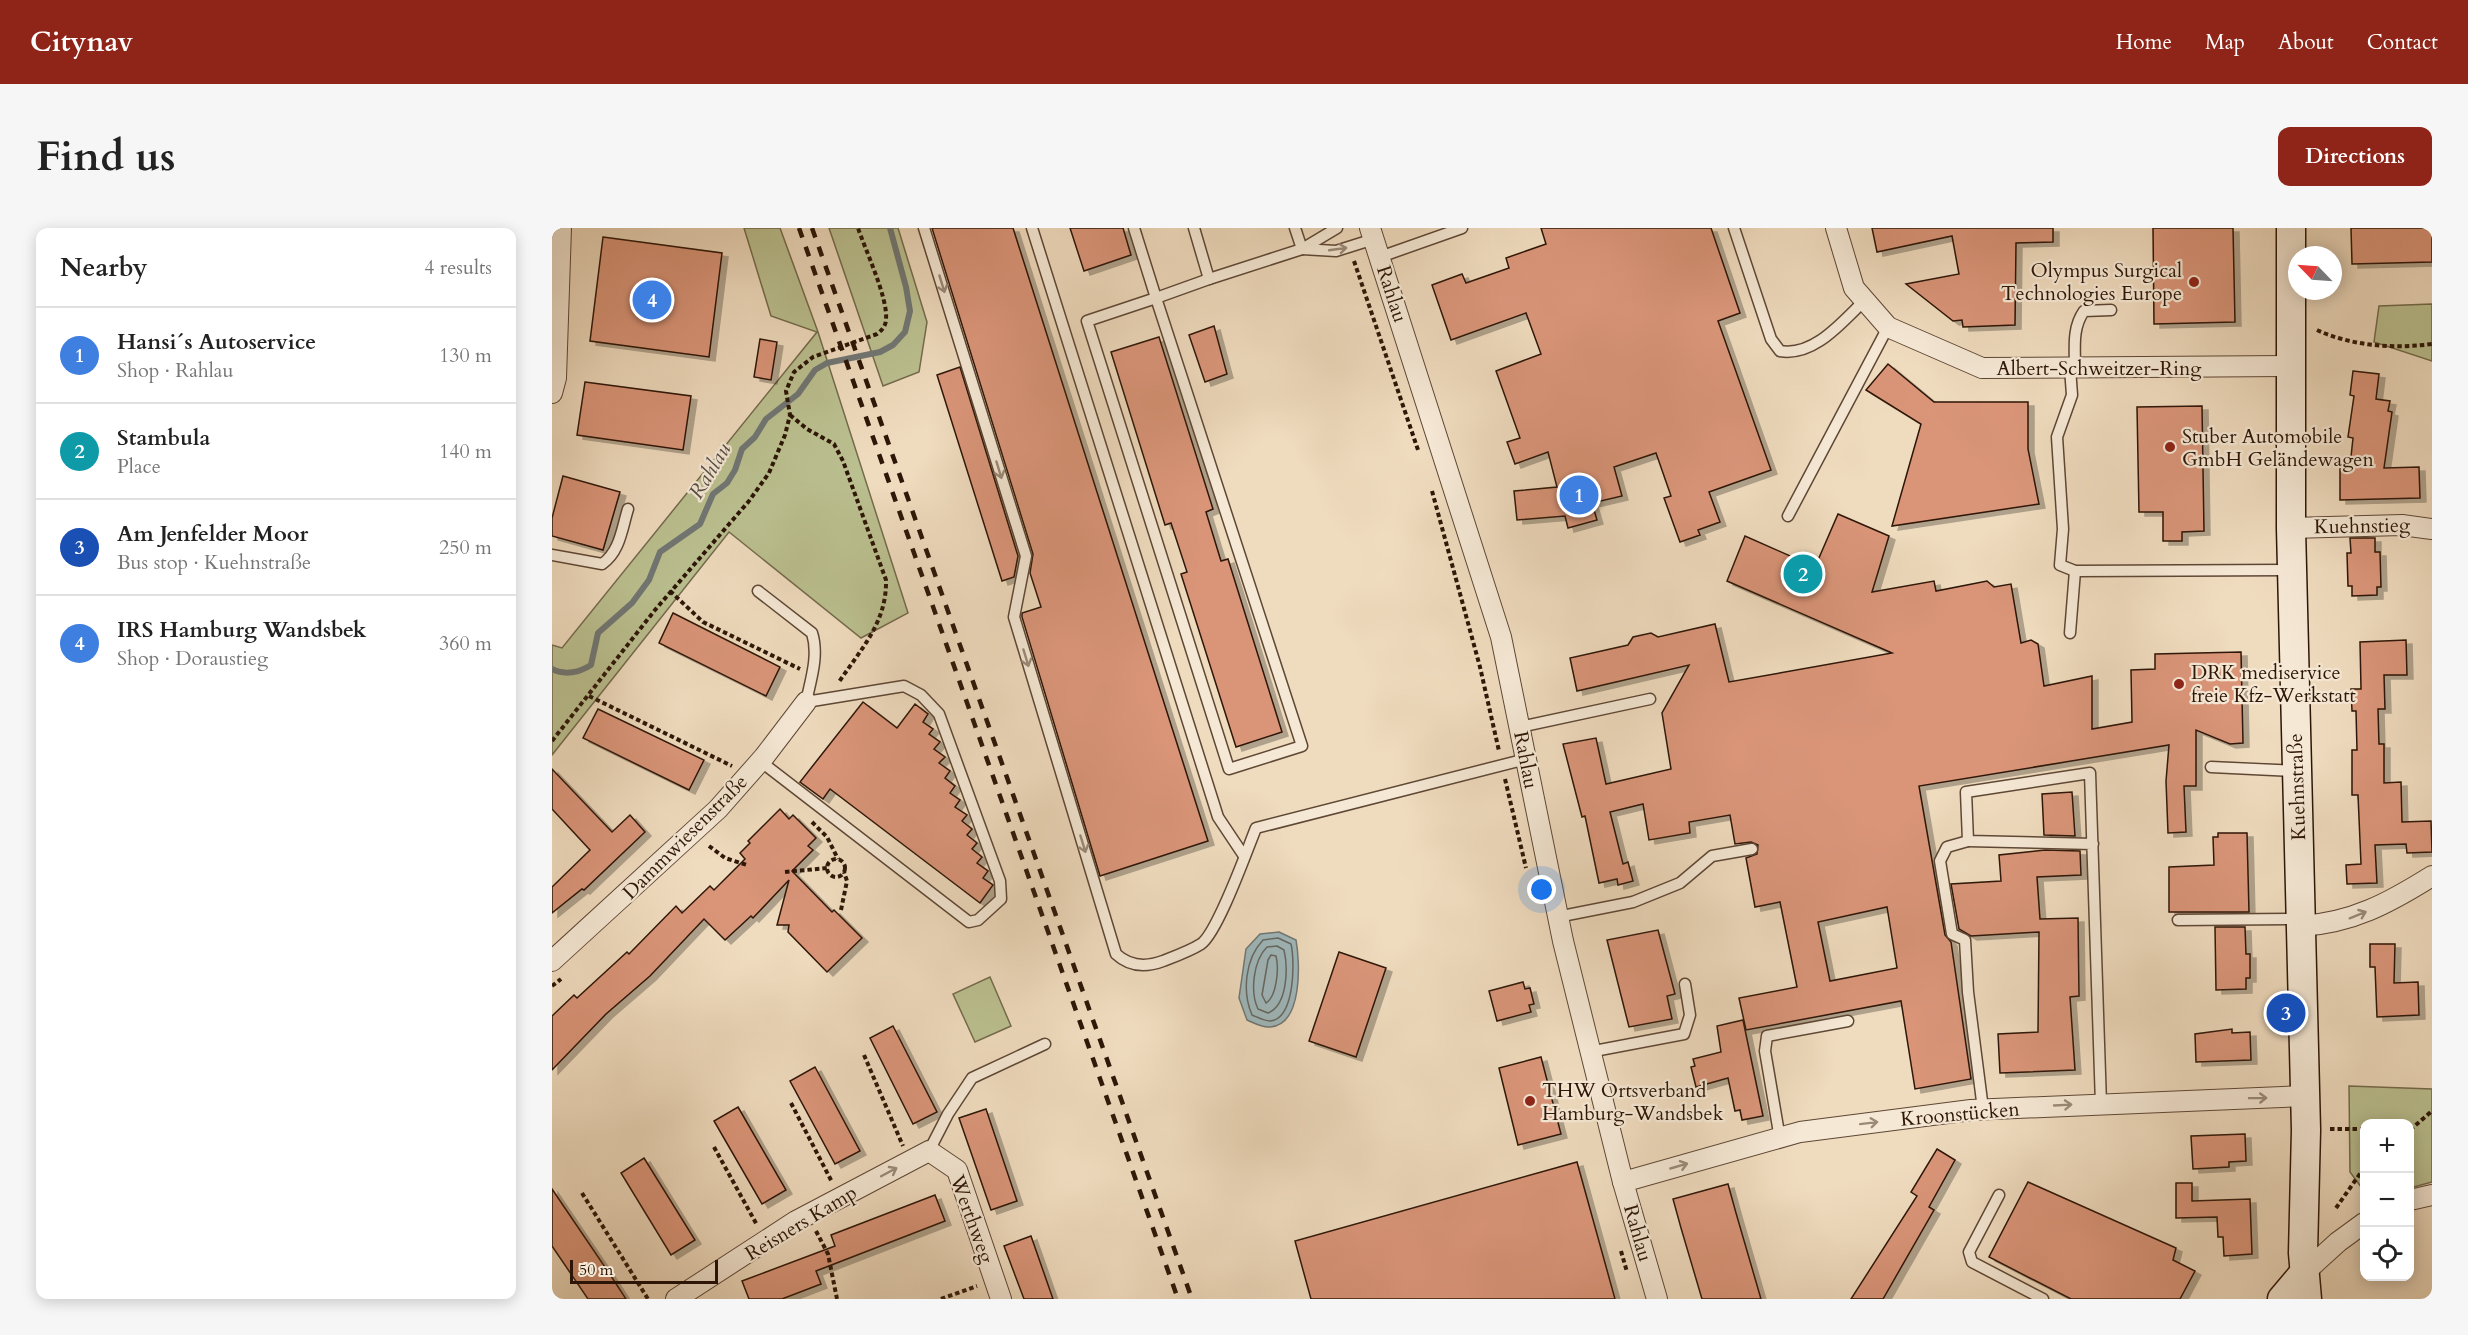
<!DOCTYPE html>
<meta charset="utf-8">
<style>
:root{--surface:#fff;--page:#f6f6f6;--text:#222;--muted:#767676;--line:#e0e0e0;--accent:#8f2418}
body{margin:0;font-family:Cardo,serif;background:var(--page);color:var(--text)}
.controls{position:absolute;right:18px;bottom:18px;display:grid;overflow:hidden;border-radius:12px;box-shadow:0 3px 15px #0003}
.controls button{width:54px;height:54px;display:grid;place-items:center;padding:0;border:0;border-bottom:2px solid var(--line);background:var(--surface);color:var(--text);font:30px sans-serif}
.compass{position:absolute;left:1736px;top:18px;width:54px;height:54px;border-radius:50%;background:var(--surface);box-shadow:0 3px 15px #0003;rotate:295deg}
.scale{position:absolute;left:18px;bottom:15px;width:148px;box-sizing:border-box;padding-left:6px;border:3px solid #2d1607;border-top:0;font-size:16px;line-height:21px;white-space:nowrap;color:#2d1607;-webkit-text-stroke:4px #f5e8d5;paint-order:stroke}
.you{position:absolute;left:990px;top:662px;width:21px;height:21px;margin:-15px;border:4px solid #fff;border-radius:50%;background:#1a73e8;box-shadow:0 0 0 9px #1a73e833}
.badge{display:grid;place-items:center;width:39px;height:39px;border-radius:50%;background:var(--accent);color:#fff;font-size:20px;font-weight:700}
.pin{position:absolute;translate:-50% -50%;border:3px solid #fff;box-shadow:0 2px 6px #0006}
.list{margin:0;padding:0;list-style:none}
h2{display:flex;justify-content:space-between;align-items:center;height:78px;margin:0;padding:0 24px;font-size:26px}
h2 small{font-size:20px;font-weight:400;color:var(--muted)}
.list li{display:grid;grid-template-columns:39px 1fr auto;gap:18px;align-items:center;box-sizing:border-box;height:96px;padding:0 24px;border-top:2px solid var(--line)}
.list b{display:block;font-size:22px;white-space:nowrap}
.list p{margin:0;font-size:20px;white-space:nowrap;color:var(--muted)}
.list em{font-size:20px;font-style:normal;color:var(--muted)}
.icon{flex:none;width:33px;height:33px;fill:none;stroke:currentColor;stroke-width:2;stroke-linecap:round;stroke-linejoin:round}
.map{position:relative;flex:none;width:1880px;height:1071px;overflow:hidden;border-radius:12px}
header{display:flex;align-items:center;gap:36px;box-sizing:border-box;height:84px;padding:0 30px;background:var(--accent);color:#fff}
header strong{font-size:28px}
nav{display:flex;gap:33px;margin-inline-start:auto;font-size:21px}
.intro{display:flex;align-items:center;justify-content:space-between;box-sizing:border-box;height:144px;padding:0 36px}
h1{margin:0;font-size:42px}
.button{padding:15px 27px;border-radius:12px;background:var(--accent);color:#fff;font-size:21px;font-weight:700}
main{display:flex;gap:36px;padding:0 36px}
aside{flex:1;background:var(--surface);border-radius:12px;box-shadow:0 3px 15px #0003}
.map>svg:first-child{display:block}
.green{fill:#bbc090;stroke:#746b4c;stroke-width:1.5}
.water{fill:#9eb8bc;stroke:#717774;stroke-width:1.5}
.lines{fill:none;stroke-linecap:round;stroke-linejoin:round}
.shore{stroke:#666762;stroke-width:1.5}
.stream{stroke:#717774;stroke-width:6}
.building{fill:#da9579;stroke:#2d1607;stroke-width:1.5;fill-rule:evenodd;filter:url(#shadow)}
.lane-casing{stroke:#5e4735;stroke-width:13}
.street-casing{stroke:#5e4735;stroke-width:22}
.secondary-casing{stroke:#2d1607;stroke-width:31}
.path{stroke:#2d1607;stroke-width:4;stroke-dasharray:4.5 3;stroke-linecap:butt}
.lane{stroke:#f5e8d5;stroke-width:10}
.street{stroke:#f5e8d5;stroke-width:20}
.secondary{stroke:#f5e8d5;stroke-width:28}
.rail{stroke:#2d1607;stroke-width:4.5;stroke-dasharray:10 10;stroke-linecap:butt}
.oneway{stroke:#9b8a78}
.poi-dot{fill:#8f2418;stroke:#f5e8d5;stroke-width:2}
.labels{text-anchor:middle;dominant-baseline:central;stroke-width:4.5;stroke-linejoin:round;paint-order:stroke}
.poi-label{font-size:20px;fill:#2d1607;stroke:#f5e8d5;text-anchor:start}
.street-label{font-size:20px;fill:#2d1607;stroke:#f5e8d5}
.water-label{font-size:21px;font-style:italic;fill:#554f46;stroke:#f5e8d5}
</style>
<header>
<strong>Citynav</strong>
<nav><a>Home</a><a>Map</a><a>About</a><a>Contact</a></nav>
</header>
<div class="intro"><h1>Find us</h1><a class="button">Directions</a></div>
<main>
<aside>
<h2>Nearby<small>4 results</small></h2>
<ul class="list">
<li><span class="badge" style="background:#3f7fe0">1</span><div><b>Hansi´s Autoservice</b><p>Shop · Rahlau</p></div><em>130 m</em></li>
<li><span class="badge" style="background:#0f9aa8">2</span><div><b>Stambula</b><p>Place</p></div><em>140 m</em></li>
<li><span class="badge" style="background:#1a4fb4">3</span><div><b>Am Jenfelder Moor</b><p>Bus stop · Kuehnstraße</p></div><em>250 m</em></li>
<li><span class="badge" style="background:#3f7fe0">4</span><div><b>IRS Hamburg Wandsbek</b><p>Shop · Doraustieg</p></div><em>360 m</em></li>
</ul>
</aside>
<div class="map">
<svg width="1880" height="1071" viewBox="0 0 1880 1071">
<defs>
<filter id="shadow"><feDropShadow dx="6" dy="4" stdDeviation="0" flood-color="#0004"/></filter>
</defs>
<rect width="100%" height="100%" fill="#efdbbe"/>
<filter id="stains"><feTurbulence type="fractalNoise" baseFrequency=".00333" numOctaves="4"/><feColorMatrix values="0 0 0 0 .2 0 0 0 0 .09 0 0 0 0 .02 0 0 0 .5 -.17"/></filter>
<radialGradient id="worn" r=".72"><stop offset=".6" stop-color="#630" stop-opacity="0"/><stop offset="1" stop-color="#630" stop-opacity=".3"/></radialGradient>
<!-- green -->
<g class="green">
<polygon points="192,0 228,0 266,104 356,385 309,410 177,304 0,527 0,417 10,420 265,104 219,88"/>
<polygon points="277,0 346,0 375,94 367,144 331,158"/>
<polygon points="1880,76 1880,133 1822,114 1827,78"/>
<polygon points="438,749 459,798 423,814 401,766"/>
<polygon points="1797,858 1880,861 1880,954 1858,960 1858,896 1812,896 1812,963 1798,944"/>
</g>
<!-- water -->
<path class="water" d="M727,704L744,712C748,734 751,797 718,799C711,800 702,795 695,792L687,770L694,721L708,706Z"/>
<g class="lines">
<!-- shore -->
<g class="shore">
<path d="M726,710L739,716C743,733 743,791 718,793C712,793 705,789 700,787C690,764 693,731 711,712Z"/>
<path d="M725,718L732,722C736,739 736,777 716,785L706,781C698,764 701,733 715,719Z"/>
<path d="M719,727L724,728C727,740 725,768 714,775L710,767L716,732Z"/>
</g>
<!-- stream -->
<path class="stream" d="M0,441C13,448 28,444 39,437L46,405L80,375L97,352L108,324L148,296L161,266L175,255L183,242L190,221L203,209L214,191L246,166L263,142L275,135L328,124L341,117L353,104L358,83L354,59L338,0"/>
</g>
<!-- building -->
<g class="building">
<polygon points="380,0 461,0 656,613 548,648 470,389 470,385 489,379 478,345 481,326"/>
<polygon points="518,0 571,0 579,27 532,43"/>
<polygon points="989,0 1159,0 1188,85 1166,93 1219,242 1157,264 1168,294 1146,302 1148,307 1128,314 1112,270 1119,268 1104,225 1062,239 1070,268 1040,275 1045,292 1016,300 1013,288 965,292 962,263 1005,259 996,224 963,236 955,214 968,210 944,143 989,126 974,85 899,112 880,57 910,46 914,55 957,40 954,30 994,16"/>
<polygon points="1320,0 1501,0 1501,14 1464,15 1463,97 1411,99 1410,92 1401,93 1354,56 1407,46 1400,8 1325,24"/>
<polygon points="1601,0 1681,0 1683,94 1602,96"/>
<polygon points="1799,0 1880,0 1880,34 1800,36"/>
<polygon points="51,9 170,25 157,129 38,113"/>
<polygon points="662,98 675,146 653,154 637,107"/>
<polygon points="607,109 661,281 654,284 669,333 676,331 730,504 684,519 629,346 635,344 619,295 613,297 559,124"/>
<polygon points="208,111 225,114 219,152 202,149"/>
<polygon points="1336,136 1382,174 1476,174 1476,221 1487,276 1340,298 1369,196 1314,162"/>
<polygon points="408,139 466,328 462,349 450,353 385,147"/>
<polygon points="1801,143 1827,146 1824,171 1838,173 1836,183 1840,184 1832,240 1867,239 1868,270 1788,272 1788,238 1798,238 1801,210 1796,209 1802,168 1798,167"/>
<polygon points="33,154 139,168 131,222 25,207"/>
<polygon points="1650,178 1652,303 1630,304 1630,313 1611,313 1611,284 1587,284 1585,179"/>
<polygon points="11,248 68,264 51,322 0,308 0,290"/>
<path d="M1286,286L1337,308L1320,364L1382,353L1384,363L1435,353L1442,359L1459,356L1469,415L1479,412L1486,416L1492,458L1540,448V501L1580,494L1579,442L1603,441V426L1689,424L1691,515L1678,516L1644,502V558H1632L1634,604L1616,605L1614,553L1617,517L1367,558L1393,707L1399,714L1419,851L1363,861L1349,773L1194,802L1187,770L1245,759L1228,674L1203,679L1194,630L1205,626L1206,617L1199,614L1183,616L1178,587L1137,594L1138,605L1097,612L1091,576L1058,584L1071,636L1076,634L1081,653L1066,657L1065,651L1047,655L1033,588L1030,589L1011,516L1044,510L1054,556L1119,541L1110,485L1137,437L1025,463L1018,430L1076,417L1081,409L1099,405L1106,409L1163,396L1177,454L1340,425L1175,353L1193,308L1263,339ZM1335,679L1345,740L1278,753L1266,694Z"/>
<polygon points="1798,310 1823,310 1823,324 1828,324 1829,359 1825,359 1825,367 1800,368 1800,358 1796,358 1795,325 1799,325"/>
<polygon points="121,385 228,439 214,468 107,415"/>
<polygon points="1854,412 1855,447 1832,447 1833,481 1826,481 1827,516 1832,516 1832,555 1849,554 1850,594 1879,593 1880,624 1855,625 1854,616 1823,617 1825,655 1795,656 1794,637 1809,636 1806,567 1800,567 1800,522 1805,522 1804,483 1800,483 1799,461 1809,461 1808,414"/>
<polygon points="311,474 345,500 363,476 376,486 371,494 381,501 377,506 388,514 382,521 393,529 387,535 398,543 393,550 403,558 398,565 408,572 403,579 415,587 410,593 420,601 415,607 425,615 420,621 430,629 425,635 436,643 431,650 441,657 428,675 278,561 271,571 248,554"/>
<polygon points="46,481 152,532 137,562 31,510"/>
<polygon points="0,541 60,604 78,587 93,604 32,662 30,661 0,685 0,659 38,622 0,581"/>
<polygon points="1520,564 1523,608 1492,607 1490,566"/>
<polygon points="228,581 237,591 241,587 264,610 256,618 261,622 240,643 280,684 282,682 310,710 275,744 236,704 237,697 225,697 237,652 201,690 199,688 173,712 152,691 98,748 54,786 0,842 0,788 22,767 25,770 75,724 77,726 124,678 130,685 158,658 162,662 193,631 188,625 198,615 196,613"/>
<polygon points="1666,605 1695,605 1697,684 1617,684 1617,639 1662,637 1661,609 1666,609"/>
<polygon points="1493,622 1528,623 1529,647 1485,649 1488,691 1526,690 1527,768 1518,769 1523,842 1448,845 1446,806 1486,804 1487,704 1419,708 1407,701 1399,656 1449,653 1447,627"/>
<polygon points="1663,699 1693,699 1694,726 1698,726 1698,750 1694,750 1694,761 1664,762"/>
<polygon points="1106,702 1123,766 1115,768 1120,791 1077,799 1055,712"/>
<polygon points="1818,716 1843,716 1842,755 1866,754 1867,787 1825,789 1823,739 1818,739"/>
<polygon points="787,724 834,740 804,829 757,813"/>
<polygon points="971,754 973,761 978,760 982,776 977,777 979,784 945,793 937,763"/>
<polygon points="1191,792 1211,888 1190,892 1188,882 1183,883 1176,850 1144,859 1139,839 1143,838 1141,831 1169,824 1165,798"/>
<polygon points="341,798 385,884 361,896 318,810"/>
<polygon points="1680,801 1680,805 1698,804 1699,832 1644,834 1643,806"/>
<polygon points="989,829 1009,906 966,917 947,840"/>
<polygon points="263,839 308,923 283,936 238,853"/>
<polygon points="186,879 234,962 210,976 162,893"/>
<polygon points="434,881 465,973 439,982 407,890"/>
<polygon points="1693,906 1694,933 1677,934 1677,939 1641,941 1639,908"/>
<polygon points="1385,921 1403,932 1377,979 1382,982 1331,1071 1299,1071 1365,968 1359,964"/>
<polygon points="92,930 143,1012 119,1027 69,945"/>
<polygon points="1025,934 1063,1071 759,1071 743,1013"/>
<polygon points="1476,954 1624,1020 1621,1032 1643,1043 1628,1071 1519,1071 1437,1029"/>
<polygon points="1624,955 1640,955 1640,973 1698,971 1700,1026 1672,1028 1671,1009 1666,1009 1665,989 1624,990"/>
<polygon points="1176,956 1184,985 1209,1071 1150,1071 1129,1000 1121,971"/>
<polygon points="0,961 57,1045 74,1071 36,1071 0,1018"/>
<polygon points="383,967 393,993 264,1043 269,1056 230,1071 197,1071 190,1053 283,1018 279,1007"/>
<polygon points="479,1008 501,1071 472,1071 452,1018"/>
</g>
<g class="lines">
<defs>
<g id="lane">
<path d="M372,0L474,328L462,389L564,726C578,739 595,739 611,733C624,728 638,723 649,716C666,704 695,622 704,600L974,531"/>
<polyline points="480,0 666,589 692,628"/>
<polyline points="582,0 604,70 535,93 677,541 750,518 604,70 657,51"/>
<polyline points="642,0 657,51 750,21 785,0"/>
<polyline points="743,0 750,21"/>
<path d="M1182,0L1219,111L1228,123C1262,129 1290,94 1313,72"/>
<polyline points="750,21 784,23 822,11"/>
<polyline points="828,29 910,0"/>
<polyline points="1518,140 1520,167 1505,209 1511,301 1508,337 1523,343 1739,342"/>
<path d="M1523,140C1523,120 1520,100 1532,83L1559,82"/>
<polyline points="1236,288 1336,99"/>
<path d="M0,327L50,336C68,324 70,300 76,281"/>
<path d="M206,363L260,405C267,427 259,451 254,474L352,458L369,467L387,486L448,653L449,671L426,692L417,694L208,533"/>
<polyline points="1518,405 1523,343"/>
<polyline points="968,499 1098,471"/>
<polyline points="1659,539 1744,543"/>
<polyline points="1416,613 1395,619 1388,633 1400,706 1413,712 1416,764 1431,881"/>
<polyline points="1541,616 1416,613 1414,564 1538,545 1549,876"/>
<polyline points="1005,689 1081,674 1128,655 1160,628 1200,621"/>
<polyline points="1626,692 1748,691"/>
<polyline points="1037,824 1132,806 1138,787 1133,756"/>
<polyline points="1228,911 1213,823 1215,808 1296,793"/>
<polyline points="377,923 396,886 420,850 493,816"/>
<polyline points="1447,967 1417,1024 1420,1034 1491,1071"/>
</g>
<g id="street">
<polyline points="818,0 949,409 1011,713 1071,954 1105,1071"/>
<polyline points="1284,0 1302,60 1336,99 1430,140 1738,138"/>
<polyline points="0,165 4,150 9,0"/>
<polyline points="1739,300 1850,297 1880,301"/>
<path d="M1749,698C1800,695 1837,675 1880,648"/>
<polyline points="0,733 166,581 212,529 254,474"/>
<polyline points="1071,954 1248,904 1419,882 1753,868"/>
<polyline points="1858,972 1880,967"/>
<polyline points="1752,1045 1786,1014 1812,995"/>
<polyline points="124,1071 244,993 377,923 405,942 449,1071"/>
</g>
<g id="secondary">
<polyline points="1739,0 1739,300 1754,902 1751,1025 1755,1071"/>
<polyline points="1730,1071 1752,1045"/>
</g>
</defs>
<!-- lane casing -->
<use href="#lane" class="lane-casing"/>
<!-- street casing -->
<use href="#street" class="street-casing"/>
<!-- secondary casing -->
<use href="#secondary" class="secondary-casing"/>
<!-- path -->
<g class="path">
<polyline points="802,33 866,222"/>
<path d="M1765,102C1799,118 1843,121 1880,116"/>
<path d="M238,187L255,201L282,216L291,233L334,352C335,394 309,421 287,454"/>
<polyline points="880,263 928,439 947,523"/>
<polyline points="118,363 151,394 248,441"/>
<polyline points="37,468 180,538"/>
<path d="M0,513L103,382L197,273L217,245L233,207L238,187L234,163L242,144L261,129L325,106C330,102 334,98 334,91C336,70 313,21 306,0"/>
<polyline points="953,551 974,640"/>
<polyline points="260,594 275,609 286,631"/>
<polyline points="157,618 173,630 195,637"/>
<circle cx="284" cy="640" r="9"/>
<polyline points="233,644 275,640"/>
<polyline points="289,682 295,653 292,644"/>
<polyline points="0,758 9,751"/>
<polyline points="312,827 351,918"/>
<polyline points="239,875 280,954"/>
<polyline points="1778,901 1812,901"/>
<polyline points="1858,902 1880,883"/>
<polyline points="162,919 205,997"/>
<polyline points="30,965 96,1071"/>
<polyline points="1784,980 1812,940"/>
<polyline points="264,1003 276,1026 285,1071"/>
<polyline points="1069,1023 1075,1044"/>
<polyline points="389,1071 425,1058"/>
</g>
<!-- lane -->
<use href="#lane" class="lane"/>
<!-- street -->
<use href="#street" class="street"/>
<!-- secondary -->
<use href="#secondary" class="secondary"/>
<!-- rail -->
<g class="rail">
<polyline points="247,0 626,1071"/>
<polyline points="260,0 640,1071"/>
</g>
</g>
<!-- one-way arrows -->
<defs><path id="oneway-shaft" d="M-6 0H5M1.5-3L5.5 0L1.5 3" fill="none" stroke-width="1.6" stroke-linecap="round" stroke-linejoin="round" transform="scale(1.5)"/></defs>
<g class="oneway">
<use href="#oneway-shaft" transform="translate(786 21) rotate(-8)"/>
<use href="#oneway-shaft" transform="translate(390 56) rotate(73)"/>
<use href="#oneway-shaft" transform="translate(447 242) rotate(73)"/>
<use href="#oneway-shaft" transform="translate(474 430) rotate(73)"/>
<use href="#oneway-shaft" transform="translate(531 616) rotate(73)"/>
<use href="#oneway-shaft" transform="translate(1806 687) rotate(-22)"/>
<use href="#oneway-shaft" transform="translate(1706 870) rotate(-1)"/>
<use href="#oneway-shaft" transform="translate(1511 877) rotate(-3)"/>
<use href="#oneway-shaft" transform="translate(1317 895) rotate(-7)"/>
<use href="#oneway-shaft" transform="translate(1127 938) rotate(-16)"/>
<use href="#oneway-shaft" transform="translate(337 944) rotate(-28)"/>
</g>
<!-- markers -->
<g class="poi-dot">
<circle cx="1642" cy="54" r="6"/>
<circle cx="1618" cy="219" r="6"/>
<circle cx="1627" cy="456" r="6"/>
<circle cx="978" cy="873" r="6"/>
</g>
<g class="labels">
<!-- poi labels -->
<g class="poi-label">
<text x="1630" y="42" text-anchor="end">Olympus Surgical<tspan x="1630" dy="23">Technologies Europe</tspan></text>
<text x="1630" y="208">Stuber Automobile<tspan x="1630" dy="23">GmbH Geländewagen</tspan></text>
<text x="1639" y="444">DRK mediservice<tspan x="1639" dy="23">freie Kfz-Werkstatt</tspan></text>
<text x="990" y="862">THW Ortsverband<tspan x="990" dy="23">Hamburg-Wandsbek</tspan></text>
</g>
<!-- street labels -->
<g class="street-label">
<text transform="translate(840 66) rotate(72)">Rahlau</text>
<text x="1547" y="140">Albert-Schweitzer-Ring</text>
<text transform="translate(1810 298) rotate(-1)">Kuehnstieg</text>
<text transform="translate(974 532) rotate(79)">Rahlau</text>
<text transform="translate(1745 559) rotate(-92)">Kuehnstraße</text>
<text transform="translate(133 609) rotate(-45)">Dammwiesenstraße</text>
<text transform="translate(1408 886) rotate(-5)">Kroonstücken</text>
<text transform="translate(420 991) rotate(70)">Werthweg</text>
<text transform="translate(249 995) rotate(-31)">Reisners Kamp</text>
<text transform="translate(1086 1005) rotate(74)">Rahlau</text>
</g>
<!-- water labels -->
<g class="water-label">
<text transform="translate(158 243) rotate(-59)">Rahlau</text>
</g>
</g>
<rect width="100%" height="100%" filter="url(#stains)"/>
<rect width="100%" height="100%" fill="url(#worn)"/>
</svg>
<div class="controls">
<button>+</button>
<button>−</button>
<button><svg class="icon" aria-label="locate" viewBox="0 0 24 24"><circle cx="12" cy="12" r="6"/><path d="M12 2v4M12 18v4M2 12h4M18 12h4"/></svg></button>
</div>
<svg class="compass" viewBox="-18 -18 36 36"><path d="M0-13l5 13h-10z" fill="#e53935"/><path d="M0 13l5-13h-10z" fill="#767676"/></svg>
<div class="scale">50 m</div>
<div class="you"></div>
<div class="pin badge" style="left:1027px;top:267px;background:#3f7fe0">1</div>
<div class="pin badge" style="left:1251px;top:346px;background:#0f9aa8">2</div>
<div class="pin badge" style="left:1734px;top:785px;background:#1a4fb4">3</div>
<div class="pin badge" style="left:100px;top:72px;background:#3f7fe0">4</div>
</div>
</main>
